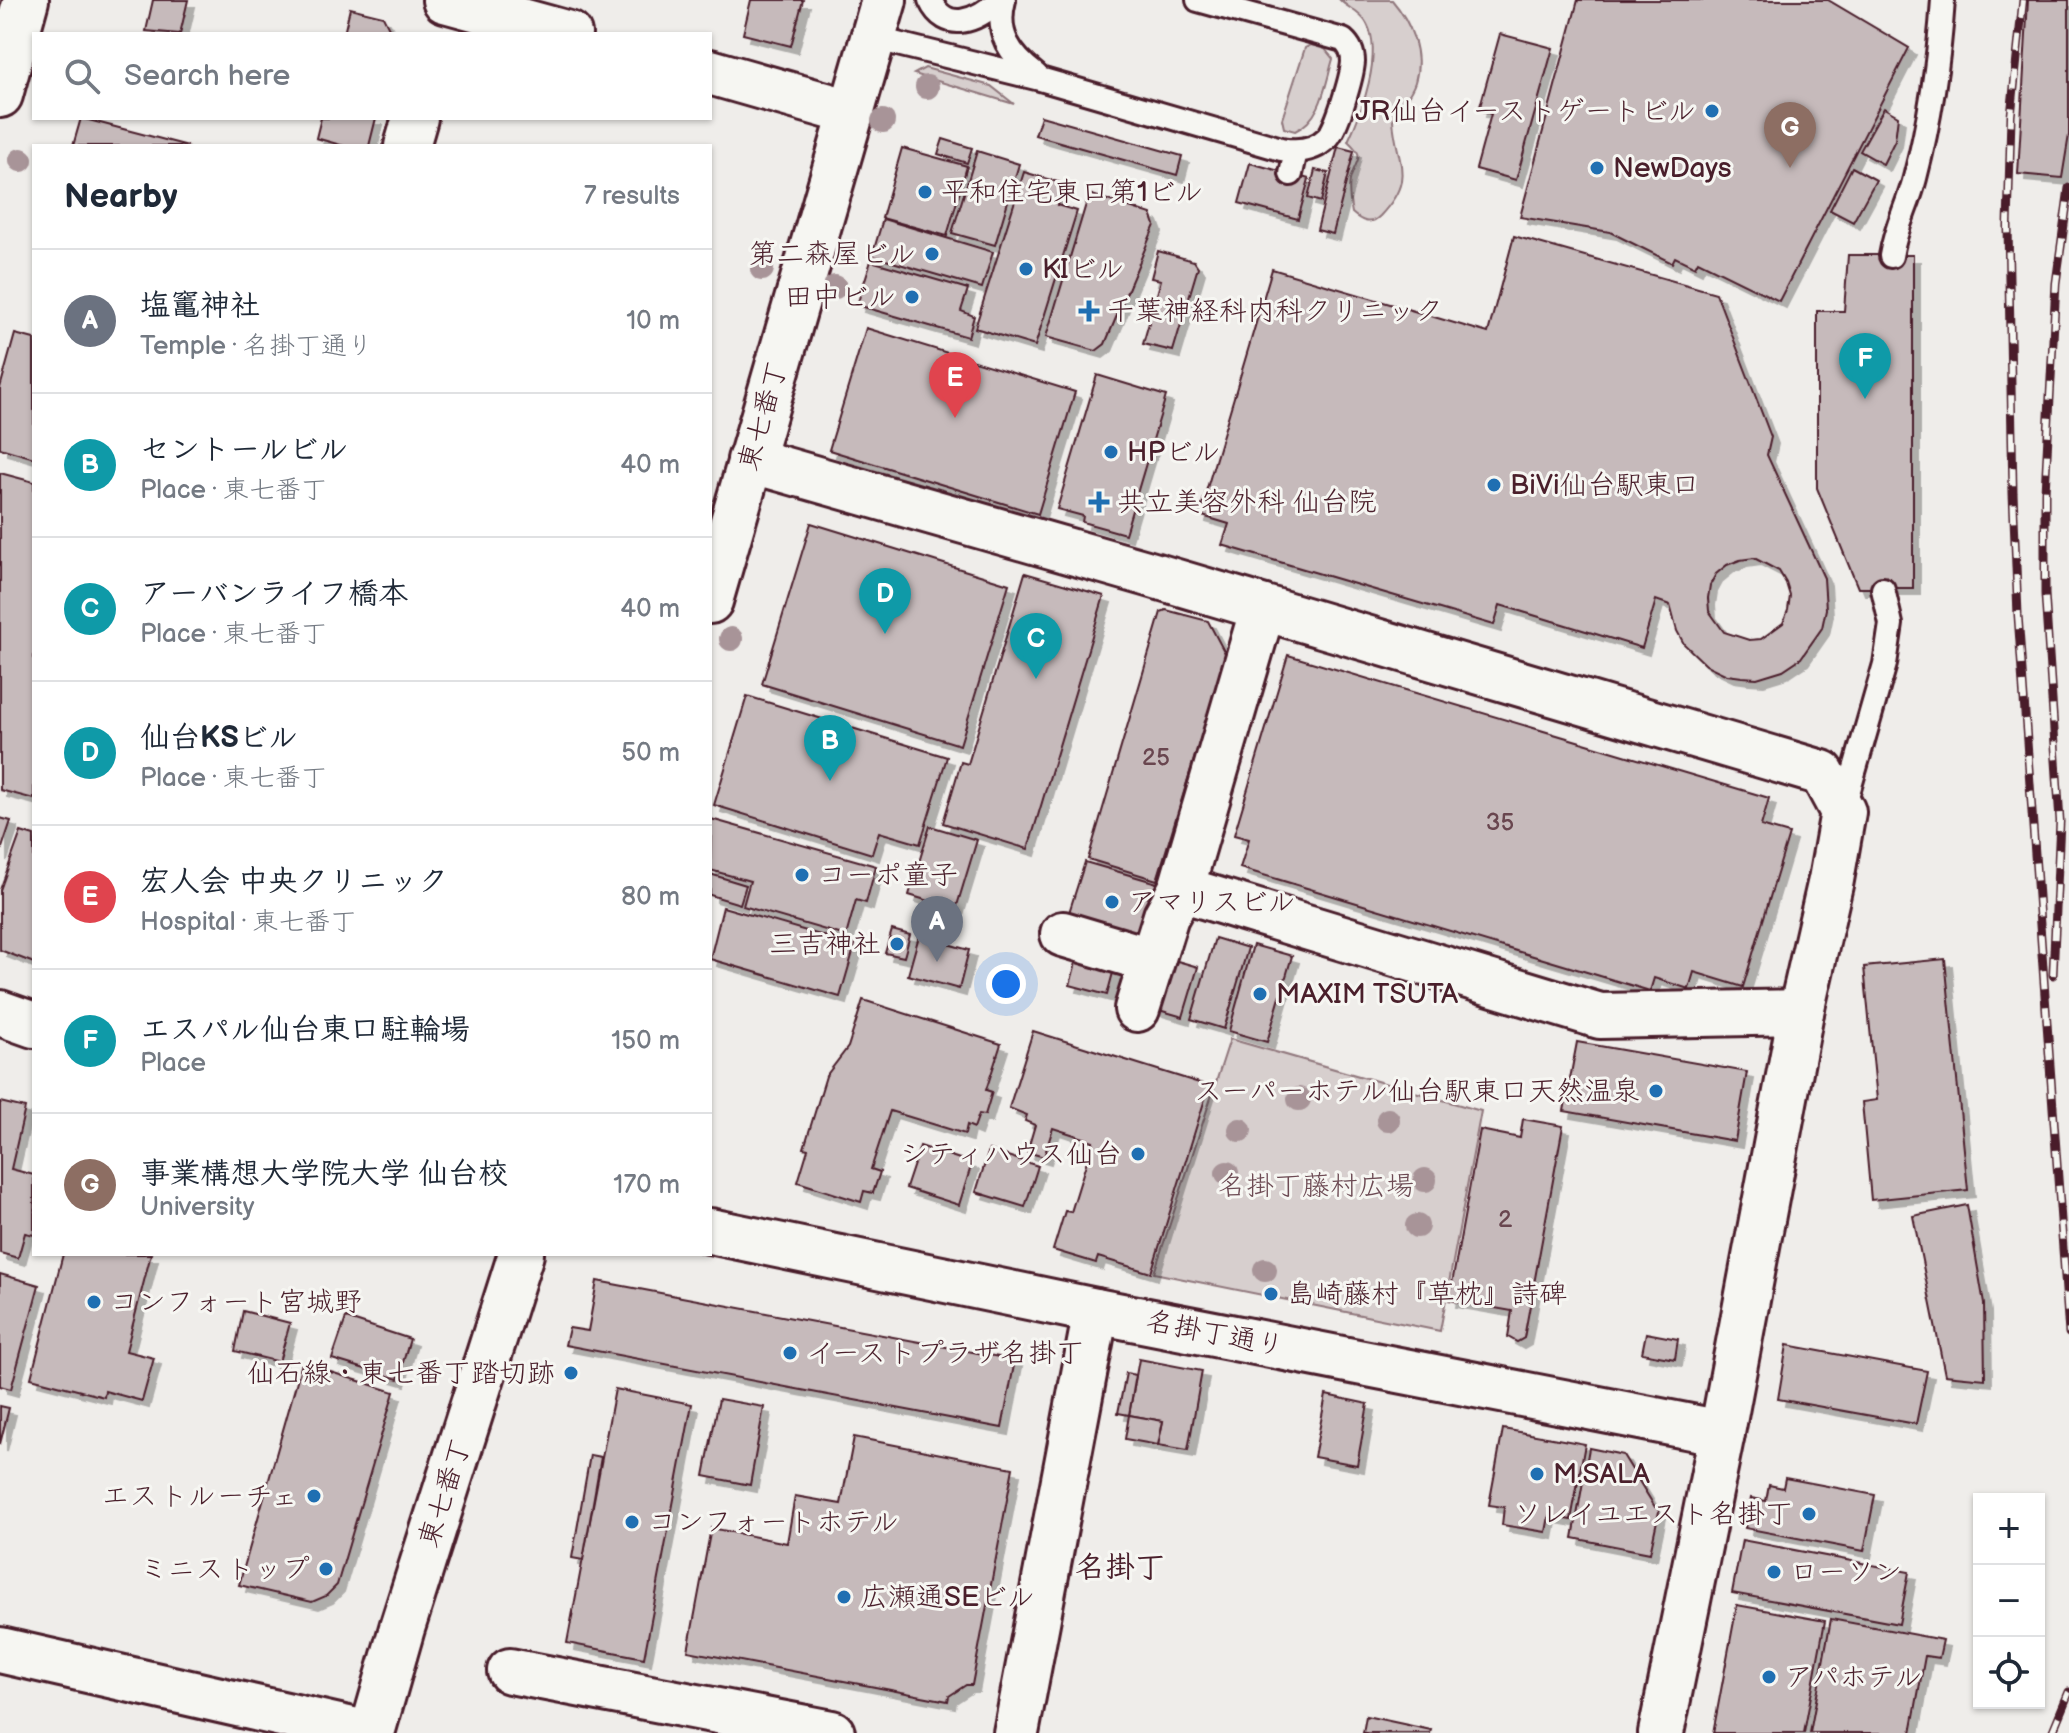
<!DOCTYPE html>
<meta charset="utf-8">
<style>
:root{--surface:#fff;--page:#f6f6f7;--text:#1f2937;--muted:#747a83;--line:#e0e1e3;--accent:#ea580c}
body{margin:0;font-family:"Balsamiq Sans","Klee One",sans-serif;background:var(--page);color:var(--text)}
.controls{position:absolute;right:24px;bottom:24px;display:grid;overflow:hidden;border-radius:0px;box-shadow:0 2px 6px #0004}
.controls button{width:72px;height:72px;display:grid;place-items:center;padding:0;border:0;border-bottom:2px solid var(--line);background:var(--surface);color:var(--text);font:40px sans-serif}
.you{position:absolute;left:1006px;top:984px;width:28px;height:28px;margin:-20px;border:6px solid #fff;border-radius:50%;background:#1a73e8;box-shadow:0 0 0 12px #1a73e833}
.badge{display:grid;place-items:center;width:52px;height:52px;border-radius:50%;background:var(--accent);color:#fff;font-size:26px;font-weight:700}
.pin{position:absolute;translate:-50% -66px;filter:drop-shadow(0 2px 4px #0008)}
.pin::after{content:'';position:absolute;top:42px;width:28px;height:24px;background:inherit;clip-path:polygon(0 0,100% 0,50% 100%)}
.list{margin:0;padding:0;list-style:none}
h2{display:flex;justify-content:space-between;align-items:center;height:104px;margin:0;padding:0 32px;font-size:34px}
h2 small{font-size:26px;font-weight:400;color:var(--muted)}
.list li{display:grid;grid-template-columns:52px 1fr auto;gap:24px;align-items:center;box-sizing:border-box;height:144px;padding:0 32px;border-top:2px solid var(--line)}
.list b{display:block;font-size:30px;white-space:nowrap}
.list p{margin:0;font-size:26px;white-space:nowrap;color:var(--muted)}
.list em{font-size:26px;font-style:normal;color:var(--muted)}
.icon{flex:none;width:44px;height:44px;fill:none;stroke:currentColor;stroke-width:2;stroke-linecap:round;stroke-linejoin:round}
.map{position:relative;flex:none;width:2069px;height:1733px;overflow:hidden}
.search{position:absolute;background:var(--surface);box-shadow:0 2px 6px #0004;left:32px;top:32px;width:680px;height:88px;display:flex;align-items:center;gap:20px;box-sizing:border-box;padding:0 28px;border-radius:0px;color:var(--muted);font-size:30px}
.panel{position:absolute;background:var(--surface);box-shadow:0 2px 6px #0004;left:32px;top:144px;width:680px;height:1112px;border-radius:0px}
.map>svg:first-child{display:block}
.green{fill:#d7cfce;stroke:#90777c;stroke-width:2}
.building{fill:#c6babb;stroke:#4a1f2b;stroke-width:2;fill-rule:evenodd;filter:url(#shadow)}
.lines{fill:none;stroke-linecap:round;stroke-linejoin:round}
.lane-casing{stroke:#4a1f2b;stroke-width:28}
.street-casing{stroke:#4a1f2b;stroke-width:50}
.secondary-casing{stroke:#4a1f2b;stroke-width:50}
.lane{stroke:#f6f6f2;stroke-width:22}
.street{stroke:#f6f6f2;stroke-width:44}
.secondary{stroke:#f6f6f2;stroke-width:44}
.rail-casing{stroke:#4a1f2b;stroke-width:9}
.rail{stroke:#f6f6f2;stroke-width:6;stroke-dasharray:18;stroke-linecap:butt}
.tree{fill:#a89498}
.poi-dot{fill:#1f6fb2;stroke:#f6f6f2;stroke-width:3}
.labels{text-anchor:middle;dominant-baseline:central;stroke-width:6;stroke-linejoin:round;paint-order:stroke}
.number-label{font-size:24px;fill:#69464f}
.poi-label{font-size:28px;fill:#4a1f2b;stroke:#f6f6f2;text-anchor:start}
.street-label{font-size:28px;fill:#4a1f2b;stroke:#f6f6f2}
.park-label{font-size:28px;fill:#6d4b54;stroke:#f6f6f2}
.neighbourhood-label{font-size:30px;font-weight:bold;fill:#4a1f2b;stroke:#f6f6f2}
</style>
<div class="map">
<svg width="2069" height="1733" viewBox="0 0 2069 1733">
<defs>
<filter id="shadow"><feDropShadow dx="7" dy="7" stdDeviation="0" flood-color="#0004"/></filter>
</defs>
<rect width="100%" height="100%" fill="#efedea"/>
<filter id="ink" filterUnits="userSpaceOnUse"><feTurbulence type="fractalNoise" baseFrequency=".0125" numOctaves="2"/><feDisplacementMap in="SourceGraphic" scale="16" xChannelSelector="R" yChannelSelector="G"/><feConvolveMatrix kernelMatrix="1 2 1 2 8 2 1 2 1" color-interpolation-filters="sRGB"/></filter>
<g filter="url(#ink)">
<!-- green -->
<g class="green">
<path d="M1340,0H1392C1410,21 1424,53 1415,82C1411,96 1398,107 1393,120C1396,164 1417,177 1380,216C1370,226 1361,221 1352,213C1350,203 1347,184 1352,174C1358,157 1365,157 1348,141C1362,112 1383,54 1367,24C1362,13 1346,7 1340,0Z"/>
<path d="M1311,45L1325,49L1333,59C1325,85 1322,119 1295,131L1284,128L1282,119L1305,48Z"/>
<polygon points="925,68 991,86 1014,104 914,74"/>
<polygon points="1230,1039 1481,1111 1440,1331 1154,1273"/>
</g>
<!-- building -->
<g class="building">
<polygon points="153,0 188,0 180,34 146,31"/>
<polygon points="751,0 803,0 791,46 743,34"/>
<polygon points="1578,0 1828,0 1909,48 1779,301 1698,261 1695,267 1675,257 1672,263 1610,232 1520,217"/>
<polygon points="2028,0 2069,0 2069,135 2062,178 2018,174"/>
<polygon points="350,8 383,16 392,34 344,34"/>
<polygon points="1500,34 1553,48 1516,180 1476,169 1491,114 1479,110"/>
<polygon points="1884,108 1898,116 1895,140 1883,164 1860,151"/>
<polygon points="1041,116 1182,156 1177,175 1035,135"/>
<polygon points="81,118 188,146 73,146"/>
<polygon points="321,118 376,118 369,146 344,146 316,138"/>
<polygon points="943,139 972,148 967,163 938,154"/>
<polygon points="1338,147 1354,151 1333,234 1317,230"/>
<polygon points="902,148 967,166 947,236 882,218"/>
<polygon points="977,151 1019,164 995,245 952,233"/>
<polygon points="1250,163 1309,179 1298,219 1239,203"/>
<polygon points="1852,167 1876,180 1853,222 1830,210"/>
<polygon points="1315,170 1328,173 1321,202 1308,198"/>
<polygon points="1024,172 1064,184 1057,205 1077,211 1035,346 975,328"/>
<polygon points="1089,194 1151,214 1155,225 1105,344 1096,351 1046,337"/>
<polygon points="883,219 993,252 982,288 872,256"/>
<path d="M1514,236L1716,293L1771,437L1767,455L1824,578L1826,609L1822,628L1801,658L1783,670L1757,678L1742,677L1727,675L1706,665L1684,644L1677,631L1670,605L1656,600L1642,648L1500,605L1494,625L1222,545L1229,524L1199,515L1272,269L1488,333ZM1754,558L1779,571L1786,583L1790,596L1788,610L1783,623L1761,639L1749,640L1724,632L1709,611L1708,598L1710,585L1716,574L1727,565L1740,560Z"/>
<polygon points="1158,251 1194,261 1198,267 1173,351 1143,344 1161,280 1151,278"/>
<polygon points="1848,255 1913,255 1913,588 1858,588 1817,488 1817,311 1844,311"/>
<polygon points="871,261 968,289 961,311 974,316 968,337 857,305"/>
<polygon points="866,328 1075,392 1038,514 829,450"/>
<polygon points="15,334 34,339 34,458 0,448 0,388"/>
<polygon points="1097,375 1166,396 1125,534 1082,522 1083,516 1057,509"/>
<polygon points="0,473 34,482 34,799 0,790"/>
<polygon points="811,523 1009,584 960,745 762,684"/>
<polygon points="1025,573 1104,596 1028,849 943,823 961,762 968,764"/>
<polygon points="1166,610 1208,621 1226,655 1157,880 1088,859 1161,612"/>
<polygon points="1288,655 1769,798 1761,826 1789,834 1743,987 1694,972 1689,989 1654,978 1650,991 1240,868 1249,839 1234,835"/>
<polygon points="747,696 947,757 920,844 879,832 872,854 714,805"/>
<polygon points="0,818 11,821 0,854"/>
<polygon points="711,819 876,866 866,903 856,900 846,936 743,906 750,881 710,870"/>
<polygon points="930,826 977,840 956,909 909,895"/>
<polygon points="21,832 34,836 34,963 0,950 0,890"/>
<polygon points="1085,862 1157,883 1144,929 1126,940 1066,922"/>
<polygon points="710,874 746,885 740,904 710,895"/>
<polygon points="723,907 855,945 840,997 710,959"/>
<polygon points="892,930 910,935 904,957 885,953"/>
<polygon points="919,936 969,950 959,989 908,975"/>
<polygon points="1215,938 1248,948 1224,1029 1191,1019"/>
<polygon points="1253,945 1292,956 1267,1042 1229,1031"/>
<polygon points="1167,958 1198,967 1183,1017 1152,1008"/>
<polygon points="1077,959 1114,969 1107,995 1070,985"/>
<polygon points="1945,959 1968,1190 1871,1200 1862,1102 1877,1100 1864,967"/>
<polygon points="863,1000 1001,1044 986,1090 992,1092 985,1115 979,1114 974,1128 967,1125 965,1134 890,1111 871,1169 880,1172 873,1193 864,1191 861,1202 798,1182 808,1149 804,1148 826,1076 848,1047"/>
<polygon points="1033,1031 1209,1086 1151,1273 1098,1257 1096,1263 1053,1250 1065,1211 1071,1212 1093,1141 1053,1128 1044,1157 1027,1152 1035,1125 1025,1121 1027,1115 1009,1108"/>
<polygon points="1577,1042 1747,1072 1735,1141 1564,1111"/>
<polygon points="0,1102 25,1108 11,1169 34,1175 34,1235 25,1233 18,1258 0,1253"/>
<polygon points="1523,1119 1563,1126 1524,1338 1517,1342 1508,1337 1512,1311 1449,1300 1480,1130 1520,1138"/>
<polygon points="920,1146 972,1163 959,1205 906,1188"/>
<polygon points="989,1150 1038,1166 1025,1207 976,1192"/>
<polygon points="1967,1205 1984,1304 1985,1379 1945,1375 1913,1216"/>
<polygon points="63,1254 151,1254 126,1351 154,1358 142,1401 105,1391 104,1397 31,1378"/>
<polygon points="0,1274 39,1285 11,1389 0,1386"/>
<polygon points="597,1281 1015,1360 1002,1428 565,1345 569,1328 588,1331"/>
<polygon points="243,1311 290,1323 279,1362 235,1351"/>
<polygon points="346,1318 410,1339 398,1379 332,1359"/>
<polygon points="1646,1333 1678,1339 1675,1359 1642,1353"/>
<polygon points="1787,1345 1927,1371 1916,1424 1778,1399"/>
<polygon points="1139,1359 1202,1371 1188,1450 1158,1445 1163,1421 1129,1415"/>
<polygon points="302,1363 394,1392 337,1585 326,1596 312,1602 239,1585"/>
<polygon points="1126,1373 1136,1375 1129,1415 1118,1413"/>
<polygon points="615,1389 692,1404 644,1658 567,1643"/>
<polygon points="1326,1395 1368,1404 1357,1465 1314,1457"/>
<polygon points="719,1399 764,1407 750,1485 704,1476"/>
<polygon points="0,1406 9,1408 0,1444"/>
<polygon points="1129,1415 1163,1421 1158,1445 1125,1439"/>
<polygon points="1503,1429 1585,1444 1571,1520 1549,1516 1546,1532 1502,1525 1504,1507 1489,1505"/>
<polygon points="854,1437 1013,1468 972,1685 966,1685 949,1696 948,1701 688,1651 711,1528 787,1543 795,1496 841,1504"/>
<polygon points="1589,1448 1623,1455 1655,1507 1660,1507 1650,1553 1573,1538"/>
<polygon points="590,1455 601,1457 583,1560 572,1558"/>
<polygon points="1785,1478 1875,1495 1864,1551 1745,1528 1751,1498 1766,1501 1769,1485 1783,1488"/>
<polygon points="1742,1540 1909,1572 1899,1624 1732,1593"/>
<polygon points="1737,1605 1825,1621 1804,1733 1713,1733"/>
<polygon points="1831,1619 1943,1640 1939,1658 1925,1656 1911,1733 1810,1733"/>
<polygon points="1366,1716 1431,1730 1430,1733 1363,1733"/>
</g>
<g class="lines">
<defs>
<g id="lane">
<path d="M930,0C946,35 978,20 999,0"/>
<path d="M1004,0C995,34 1010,55 1036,75"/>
<path d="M873,38L1040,79L1281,149C1297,152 1314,151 1327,138C1337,129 1352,76 1353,62C1353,52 1350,46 1343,40L1198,0"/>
<polyline points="1291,174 1296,151"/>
<path d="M1891,256C1896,225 1908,206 1915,178C1930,120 1939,60 1943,0"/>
<polyline points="1844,807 1885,664 1891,624 1883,589"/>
</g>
<g id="street">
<polyline points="1181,889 1600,1016 1801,1012"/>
<polyline points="1063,934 1150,960"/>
<polyline points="1137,1009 1166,916 1181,889 1263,608"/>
<polyline points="510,1671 832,1733"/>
<polyline points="1016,1733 1096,1311"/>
</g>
<g id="secondary">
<polyline points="445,0 569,34"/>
<polyline points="710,72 850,112"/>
<polyline points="0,95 26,0"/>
<polyline points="407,146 415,118"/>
<polyline points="750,460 1146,573 1822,773 1843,812 1831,880 1801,1012 1722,1433 1661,1733"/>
<polyline points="710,601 884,0"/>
<polyline points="0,1013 34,1025"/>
<polyline points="710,1231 1096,1311 1722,1433"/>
<polyline points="0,1650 365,1733"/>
<polyline points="372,1733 402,1628 521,1254"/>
</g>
</defs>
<!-- lane casing -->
<use href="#lane" class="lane-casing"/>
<!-- street casing -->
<use href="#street" class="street-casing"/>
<!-- secondary casing -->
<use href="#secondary" class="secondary-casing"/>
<!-- lane -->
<use href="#lane" class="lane"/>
<!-- street -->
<use href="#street" class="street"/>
<!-- secondary -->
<use href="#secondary" class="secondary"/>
<defs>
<g id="rail">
<polyline points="2023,0 2011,116 2008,226 2013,493 2018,615 2069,1333"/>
<polyline points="2053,975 2060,821 2045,594 2045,492 2056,283 2069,188"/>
<polyline points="2052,1733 2069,1692"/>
</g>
</defs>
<!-- rail casing -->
<use href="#rail" class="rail-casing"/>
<!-- rail -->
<use href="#rail" class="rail"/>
</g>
<!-- trees -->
<g class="tree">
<circle cx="927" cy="87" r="12"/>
<circle cx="883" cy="121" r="12"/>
<circle cx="21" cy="160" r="12"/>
<circle cx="762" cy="269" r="12"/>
<circle cx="835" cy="287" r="12"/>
<circle cx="731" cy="639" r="12"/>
<circle cx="1299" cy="1099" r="12"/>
<circle cx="1388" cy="1120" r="12"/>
<circle cx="1240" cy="1130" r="12"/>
<circle cx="1227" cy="1173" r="12"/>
<circle cx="1425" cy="1180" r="12"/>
<circle cx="1417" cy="1226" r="12"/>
<circle cx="1265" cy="1270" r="12"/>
</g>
</g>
<!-- markers -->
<g class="poi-dot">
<circle cx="1712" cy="111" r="8"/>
<circle cx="1597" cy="168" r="8"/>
<circle cx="925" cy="192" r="8"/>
<circle cx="932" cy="254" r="8"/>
<circle cx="1026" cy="269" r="8"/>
<circle cx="912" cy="297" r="8"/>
<path d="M1085 299h8v8h8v8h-8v8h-8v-8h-8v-8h8z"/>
<circle cx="1111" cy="452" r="8"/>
<circle cx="1494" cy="485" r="8"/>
<path d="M1095 490h8v8h8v8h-8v8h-8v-8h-8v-8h8z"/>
<circle cx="802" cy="875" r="8"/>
<circle cx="1112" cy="902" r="8"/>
<circle cx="897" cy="944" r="8"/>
<circle cx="1260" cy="994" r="8"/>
<circle cx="1656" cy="1091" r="8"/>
<circle cx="1138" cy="1154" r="8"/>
<circle cx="1271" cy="1294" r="8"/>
<circle cx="94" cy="1302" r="8"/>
<circle cx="790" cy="1353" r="8"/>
<circle cx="571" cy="1373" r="8"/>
<circle cx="1537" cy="1474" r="8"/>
<circle cx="314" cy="1496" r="8"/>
<circle cx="1809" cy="1514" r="8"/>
<circle cx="632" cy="1522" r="8"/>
<circle cx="326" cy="1569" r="8"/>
<circle cx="1774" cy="1572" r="8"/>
<circle cx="844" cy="1597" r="8"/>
<circle cx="1769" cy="1677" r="8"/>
</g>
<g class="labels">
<!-- number labels -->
<g class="number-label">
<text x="1156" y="757">25</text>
<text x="1500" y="822">35</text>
<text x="1505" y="1219">2</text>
</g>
<!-- poi labels -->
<g class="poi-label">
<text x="1696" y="111" text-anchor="end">JR仙台イーストゲートビル</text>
<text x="1613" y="168">NewDays</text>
<text x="941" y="192">平和住宅東口第1ビル</text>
<text x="916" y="254" text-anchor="end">第二森屋ビル</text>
<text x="1042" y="269">KIビル</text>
<text x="896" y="297" text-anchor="end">田中ビル</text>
<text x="1107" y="311">千葉神経科内科クリニック</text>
<text x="1127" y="452">HPビル</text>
<text x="1510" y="485">BiVi仙台駅東口</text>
<text x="1117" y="502">共立美容外科 仙台院</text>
<text x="818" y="875">コーポ童子</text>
<text x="1128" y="902">アマリスビル</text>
<text x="881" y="944" text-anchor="end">三吉神社</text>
<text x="1276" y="994">MAXIM TSUTA</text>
<text x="1640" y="1091" text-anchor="end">スーパーホテル仙台駅東口天然温泉</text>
<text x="1122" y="1154" text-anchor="end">シティハウス仙台</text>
<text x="1287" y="1294">島崎藤村『草枕』詩碑</text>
<text x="110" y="1302">コンフォート宮城野</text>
<text x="806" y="1353">イーストプラザ名掛丁</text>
<text x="555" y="1373" text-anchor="end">仙石線・東七番丁踏切跡</text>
<text x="1553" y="1474">M.SALA</text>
<text x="298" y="1496" text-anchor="end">エストルーチェ</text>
<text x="1793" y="1514" text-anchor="end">ソレイユエスト名掛丁</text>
<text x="648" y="1522">コンフォートホテル</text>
<text x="310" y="1569" text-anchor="end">ミニストップ</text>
<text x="1790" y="1572">ローソン</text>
<text x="860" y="1597">広瀬通SEビル</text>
<text x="1785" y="1677">アパホテル</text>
</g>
<!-- street labels -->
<g class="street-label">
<text transform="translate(763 416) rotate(-74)">東七番丁</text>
<text transform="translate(1215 1334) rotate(11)">名掛丁通り</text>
<text transform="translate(445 1493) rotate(-72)">東七番丁</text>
</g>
<!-- park labels -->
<g class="park-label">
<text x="1316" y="1186">名掛丁藤村広場</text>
</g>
<!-- neighbourhood labels -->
<g class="neighbourhood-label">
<text x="1120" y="1568">名掛丁</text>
</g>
</g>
</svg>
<div class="controls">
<button>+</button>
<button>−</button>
<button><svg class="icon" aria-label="locate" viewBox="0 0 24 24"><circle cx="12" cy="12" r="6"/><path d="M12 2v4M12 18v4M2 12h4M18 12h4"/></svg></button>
</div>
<div class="you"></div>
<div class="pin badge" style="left:937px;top:962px;background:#6b7280">A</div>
<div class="pin badge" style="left:830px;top:781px;background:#0f9aa8">B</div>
<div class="pin badge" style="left:1036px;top:679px;background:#0f9aa8">C</div>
<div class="pin badge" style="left:885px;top:634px;background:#0f9aa8">D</div>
<div class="pin badge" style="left:955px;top:418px;background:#e0444e">E</div>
<div class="pin badge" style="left:1865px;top:399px;background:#0f9aa8">F</div>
<div class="pin badge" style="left:1790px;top:168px;background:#8d6e63">G</div>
<div class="search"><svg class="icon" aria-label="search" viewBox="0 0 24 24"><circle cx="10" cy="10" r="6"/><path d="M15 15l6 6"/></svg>Search here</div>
<section class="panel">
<h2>Nearby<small>7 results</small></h2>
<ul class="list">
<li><span class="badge" style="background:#6b7280">A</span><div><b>塩竃神社</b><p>Temple · 名掛丁通り</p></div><em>10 m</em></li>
<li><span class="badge" style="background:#0f9aa8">B</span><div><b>セントールビル</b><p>Place · 東七番丁</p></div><em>40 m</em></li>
<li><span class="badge" style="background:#0f9aa8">C</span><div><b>アーバンライフ橋本</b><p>Place · 東七番丁</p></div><em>40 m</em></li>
<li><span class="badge" style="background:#0f9aa8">D</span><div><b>仙台KSビル</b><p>Place · 東七番丁</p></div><em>50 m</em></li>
<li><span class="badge" style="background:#e0444e">E</span><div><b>宏人会 中央クリニック</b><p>Hospital · 東七番丁</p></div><em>80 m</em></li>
<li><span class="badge" style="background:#0f9aa8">F</span><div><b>エスパル仙台東口駐輪場</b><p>Place</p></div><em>150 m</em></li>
<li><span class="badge" style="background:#8d6e63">G</span><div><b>事業構想大学院大学 仙台校</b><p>University</p></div><em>170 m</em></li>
</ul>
</section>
</div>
